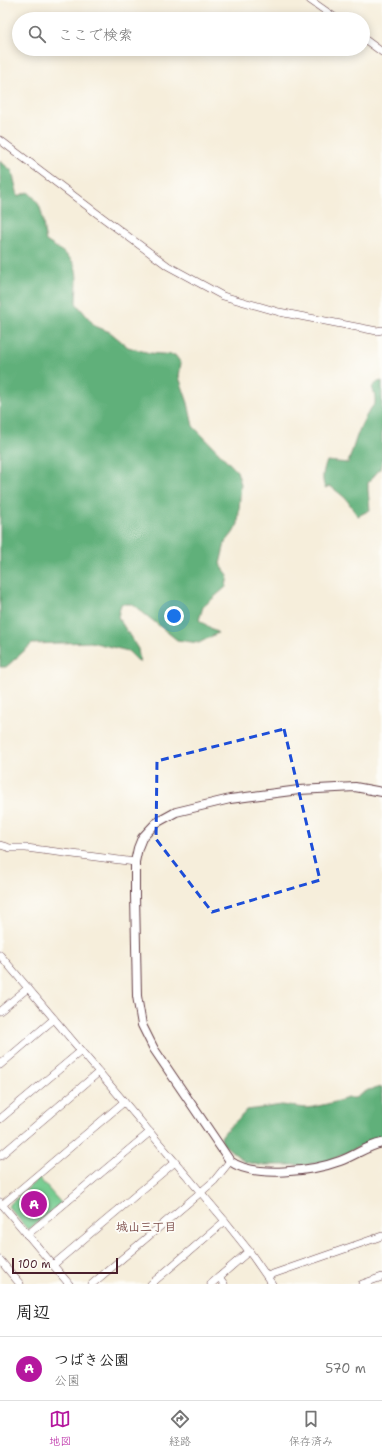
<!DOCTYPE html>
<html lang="ja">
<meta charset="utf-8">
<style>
:root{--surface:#fff;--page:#f6f6f6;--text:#222;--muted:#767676;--line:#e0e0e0;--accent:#b5179e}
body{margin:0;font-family:"Shantell Sans","Klee One",sans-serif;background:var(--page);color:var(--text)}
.scale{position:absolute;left:12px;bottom:10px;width:106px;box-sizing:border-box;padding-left:4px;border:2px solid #4a1f2b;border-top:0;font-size:11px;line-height:14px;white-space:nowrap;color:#4a1f2b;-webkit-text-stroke:3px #fdfcf7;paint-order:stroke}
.you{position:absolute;left:174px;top:616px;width:14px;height:14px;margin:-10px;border:3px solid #fff;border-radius:50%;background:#1a73e8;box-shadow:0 0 0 6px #1a73e833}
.badge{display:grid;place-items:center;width:26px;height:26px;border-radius:50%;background:var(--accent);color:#fff;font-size:13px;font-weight:700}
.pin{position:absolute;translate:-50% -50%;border:2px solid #fff;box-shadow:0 1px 4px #0006}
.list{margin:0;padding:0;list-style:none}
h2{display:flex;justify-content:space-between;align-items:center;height:52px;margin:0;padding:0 16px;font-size:17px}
h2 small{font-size:13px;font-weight:400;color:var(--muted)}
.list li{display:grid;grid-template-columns:26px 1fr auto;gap:12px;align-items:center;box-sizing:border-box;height:64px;padding:0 16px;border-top:1px solid var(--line)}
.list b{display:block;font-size:15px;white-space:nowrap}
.list p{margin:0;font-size:13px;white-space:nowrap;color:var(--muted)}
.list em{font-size:13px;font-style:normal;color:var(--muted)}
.icon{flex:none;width:22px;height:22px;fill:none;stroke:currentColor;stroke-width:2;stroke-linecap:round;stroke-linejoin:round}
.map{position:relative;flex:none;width:382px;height:1284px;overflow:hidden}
.search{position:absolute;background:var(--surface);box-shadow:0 2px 10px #0003;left:12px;right:12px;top:12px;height:44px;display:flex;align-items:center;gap:10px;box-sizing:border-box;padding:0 14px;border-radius:22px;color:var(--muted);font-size:15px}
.sheet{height:116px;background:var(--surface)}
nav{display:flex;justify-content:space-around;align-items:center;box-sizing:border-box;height:56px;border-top:1px solid var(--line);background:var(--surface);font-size:11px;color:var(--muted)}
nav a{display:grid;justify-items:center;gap:2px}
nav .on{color:var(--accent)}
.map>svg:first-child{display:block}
.green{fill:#76cc90;stroke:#60765e}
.forest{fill:#60b07a;stroke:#556852}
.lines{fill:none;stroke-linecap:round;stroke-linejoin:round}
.minor-casing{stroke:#643e45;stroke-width:8}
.tertiary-casing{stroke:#643e45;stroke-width:10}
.minor{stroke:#fff;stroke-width:7}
.tertiary{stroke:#fff;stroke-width:8}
.marked{fill:none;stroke:#1d4ed8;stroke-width:3;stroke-dasharray:8 5;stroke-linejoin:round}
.labels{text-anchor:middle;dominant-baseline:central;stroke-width:3.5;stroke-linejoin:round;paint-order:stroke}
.neighbourhood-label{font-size:12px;font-weight:bold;fill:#7b4b47;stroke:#fdfcf7}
</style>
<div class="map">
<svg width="382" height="1284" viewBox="0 0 382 1284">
<rect width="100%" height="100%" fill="#fdfcf7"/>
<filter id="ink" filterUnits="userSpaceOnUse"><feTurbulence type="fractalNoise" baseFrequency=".025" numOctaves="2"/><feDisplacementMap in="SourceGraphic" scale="8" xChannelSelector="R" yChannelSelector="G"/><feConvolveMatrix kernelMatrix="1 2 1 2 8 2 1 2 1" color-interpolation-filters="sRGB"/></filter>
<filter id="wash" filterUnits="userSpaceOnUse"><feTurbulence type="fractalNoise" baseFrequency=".012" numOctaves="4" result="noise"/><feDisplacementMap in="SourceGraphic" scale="16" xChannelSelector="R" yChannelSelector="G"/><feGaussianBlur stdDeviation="0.9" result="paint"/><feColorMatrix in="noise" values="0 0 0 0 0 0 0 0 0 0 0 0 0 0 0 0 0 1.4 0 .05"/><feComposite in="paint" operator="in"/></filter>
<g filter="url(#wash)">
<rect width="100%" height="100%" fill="#f6eedb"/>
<!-- green -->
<polygon class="green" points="39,1178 61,1203 28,1230 8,1206"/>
<!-- forest -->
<g class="forest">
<path d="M0,161L12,171L18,196L28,192C46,206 41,221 46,241C80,262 78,264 76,303L95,326L110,332L128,347L150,353L175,355L181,363L179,377L188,403L193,426L237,471L241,484L238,524L233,533L225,543L220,564L228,575L226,587L203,607L199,620L218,633L199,643L177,640L132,604H121L118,617L138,649L140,663L128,651L91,642L32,644L6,667H0Z"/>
<path d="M382,381V460L380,469L368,483V490L370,510L358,516C353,511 351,505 346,499C341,494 335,490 330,486L325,488C321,478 323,471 327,461L348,463C356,440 359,423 375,403V396L372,387L378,382Z"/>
<path d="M382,1087V1138L376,1139L329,1161L306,1165H259L245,1162L223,1144L221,1137C229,1125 238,1121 247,1110L282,1105L306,1108L314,1107L331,1103L348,1098H355L368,1090Z"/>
</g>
</g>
<g filter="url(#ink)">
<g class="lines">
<defs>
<g id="minor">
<polyline points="310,0 337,19"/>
<polyline points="363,38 382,52"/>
<polyline points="0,140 95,212 168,266 223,296 279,312 377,331 382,330"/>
<polyline points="0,845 10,848 26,848 135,862"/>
<polyline points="0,955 225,1221 249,1251 272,1284"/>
<polyline points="0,1011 28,988"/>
<polyline points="0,1065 54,1019"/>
<polyline points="0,1119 81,1051"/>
<polyline points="0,1156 99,1072"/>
<polyline points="0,1202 69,1284"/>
<polyline points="2,1205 124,1102"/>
<polyline points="27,1235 150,1132"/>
<polyline points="0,1260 20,1284"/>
<polyline points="53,1265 175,1162"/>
<polyline points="267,1276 382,1236"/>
<polyline points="219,1277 224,1284"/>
<polyline points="92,1284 214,1181 230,1161"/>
<polyline points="151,1284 225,1221"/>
<polyline points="211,1284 249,1251"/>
<polyline points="362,1284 382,1277"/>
</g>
<path id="tertiary" d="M382,792L355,787L299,790L230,799L176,812L156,823L142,838L138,848L135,862V895L137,996L142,1025L154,1049L230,1161C254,1179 313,1171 340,1161C354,1156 367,1146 382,1143"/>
</defs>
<!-- minor casing -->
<use href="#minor" class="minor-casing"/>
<!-- tertiary casing -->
<use href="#tertiary" class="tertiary-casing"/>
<!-- minor -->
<use href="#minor" class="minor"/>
<!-- tertiary -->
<use href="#tertiary" class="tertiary"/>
</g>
</g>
<!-- marked area -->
<path class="marked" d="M284,729L320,880L212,912L156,839L157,761Z"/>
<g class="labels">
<!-- neighbourhood labels -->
<g class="neighbourhood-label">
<text x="146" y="1227">城山三丁目</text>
</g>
</g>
</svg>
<div class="scale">100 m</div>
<div class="you"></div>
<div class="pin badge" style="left:34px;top:1204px">A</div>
<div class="search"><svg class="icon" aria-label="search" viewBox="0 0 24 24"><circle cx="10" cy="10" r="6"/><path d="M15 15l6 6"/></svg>ここで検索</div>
</div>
<section class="sheet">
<h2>周辺<small></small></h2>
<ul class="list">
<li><span class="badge">A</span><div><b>つばき公園</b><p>公園</p></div><em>570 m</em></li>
</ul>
</section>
<nav>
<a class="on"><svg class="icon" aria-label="map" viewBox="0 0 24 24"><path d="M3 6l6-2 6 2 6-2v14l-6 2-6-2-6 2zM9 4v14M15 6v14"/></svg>地図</a>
<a><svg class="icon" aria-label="directions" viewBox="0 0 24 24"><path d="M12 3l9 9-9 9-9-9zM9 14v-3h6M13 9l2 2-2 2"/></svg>経路</a>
<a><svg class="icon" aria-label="saved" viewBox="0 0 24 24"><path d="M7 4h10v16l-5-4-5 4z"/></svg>保存済み</a>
</nav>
